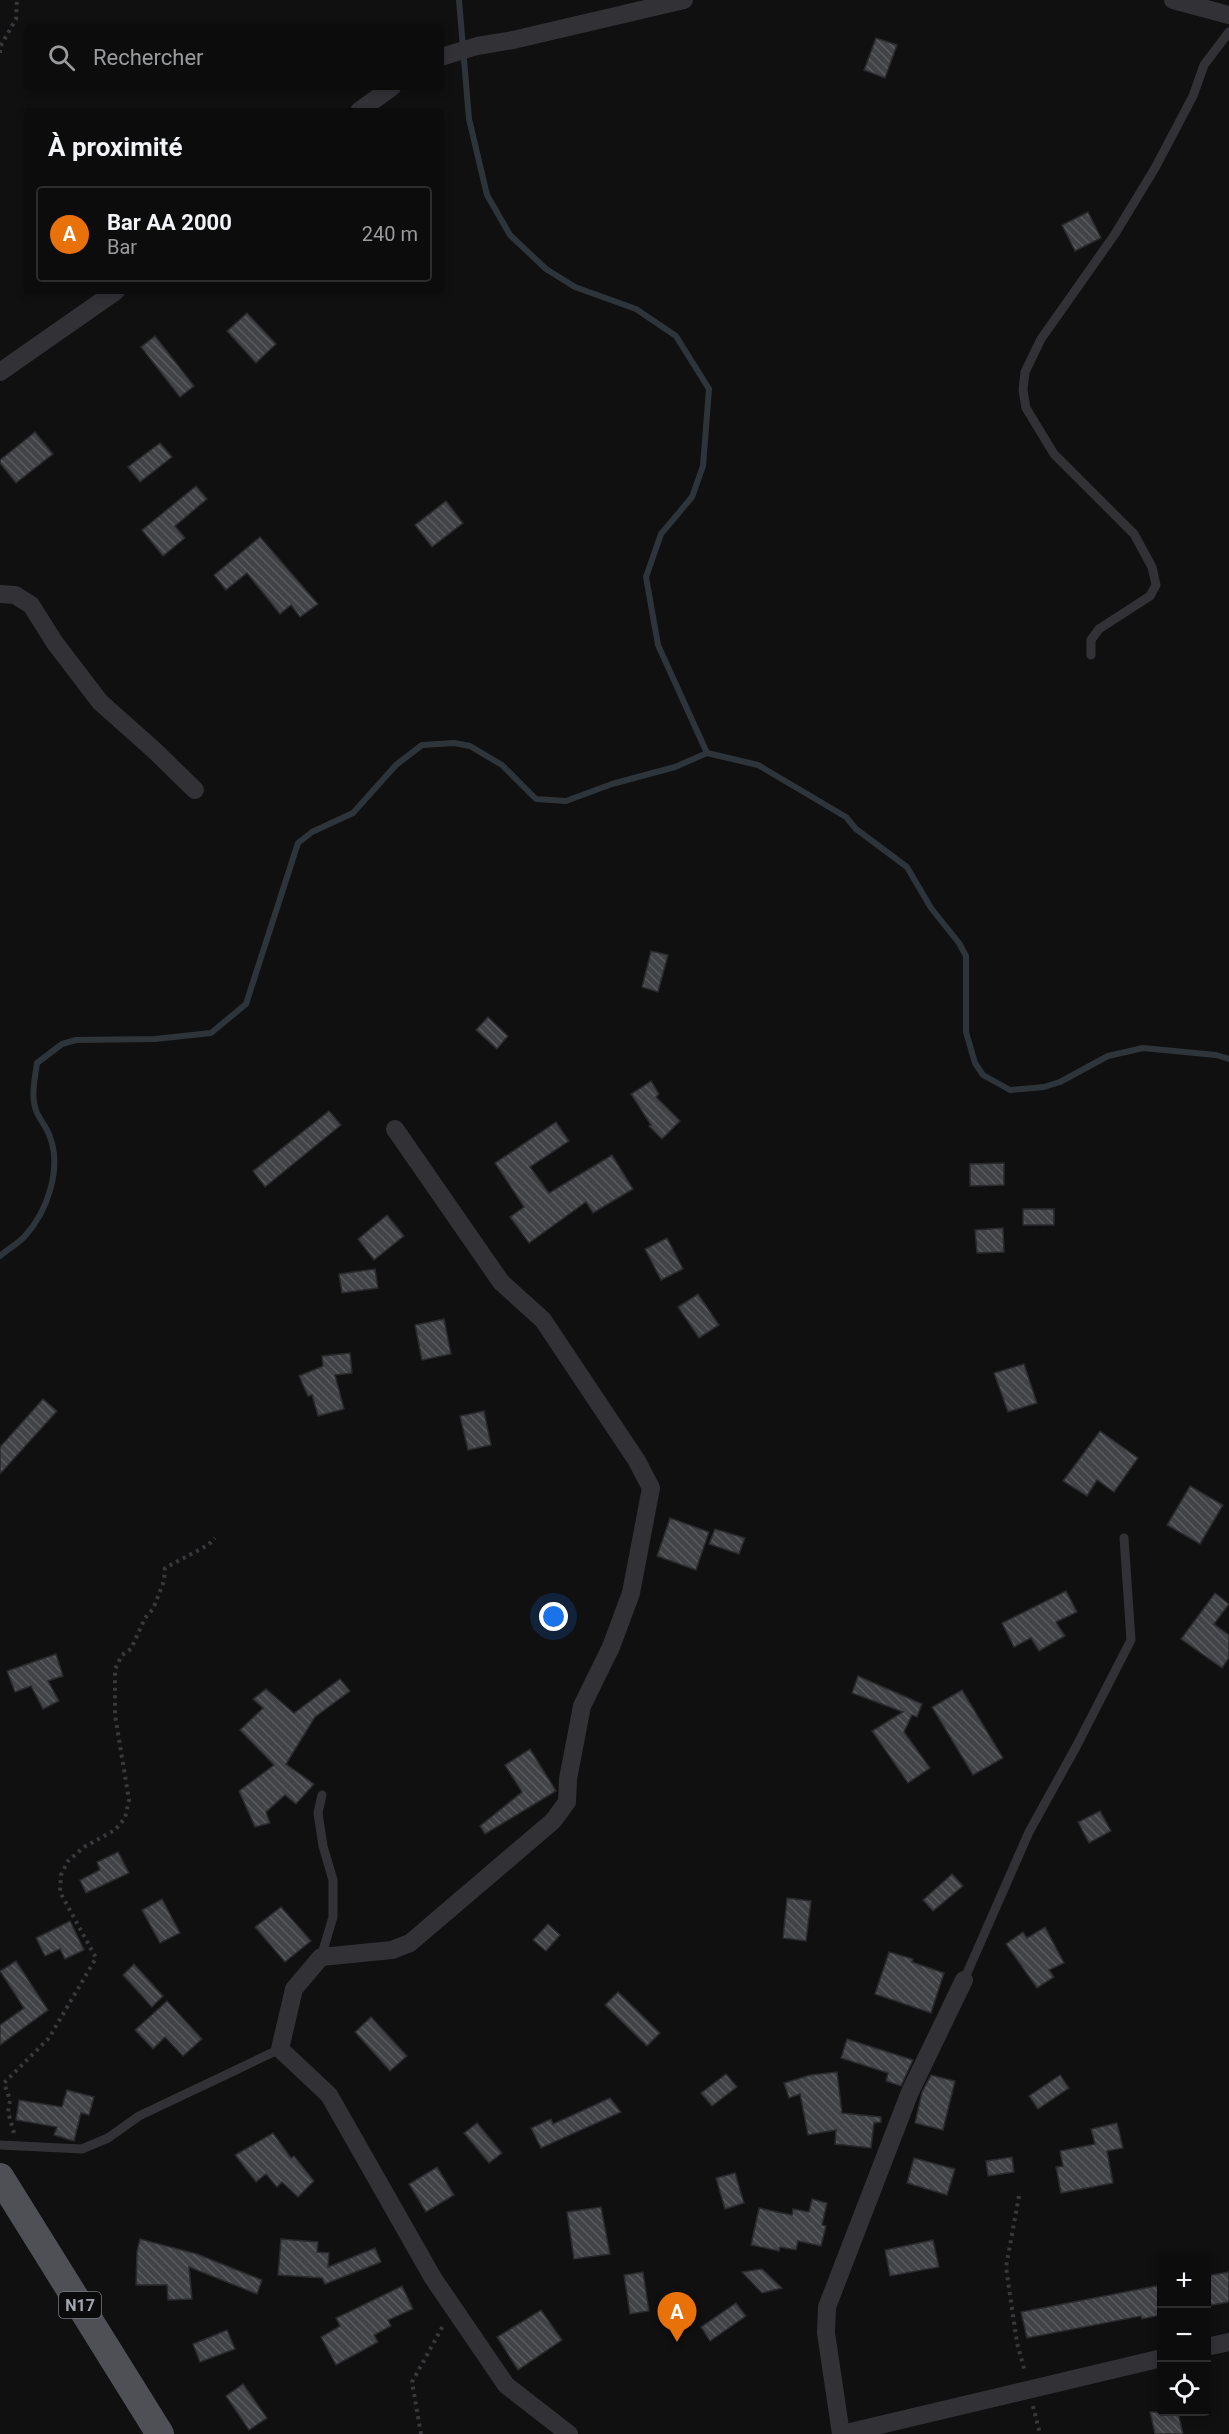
<!DOCTYPE html>
<html lang="fr">
<meta charset="utf-8">
<style>
:root{--surface:#0c0c0d;--page:#151516;--text:#f1f3f6;--muted:#9a9b9d;--line:#2c2c2e;--accent:#2563eb}
body{margin:0;font-family:Roboto,sans-serif;background:var(--page);color:var(--text)}
.controls{position:absolute;right:18px;bottom:18px;display:grid;overflow:hidden;border-radius:6px;box-shadow:0 3px 9px #0003}
.controls button{width:54px;height:54px;display:grid;place-items:center;padding:0;border:0;border-bottom:2px solid var(--line);background:var(--surface);color:var(--text);font:30px sans-serif}
.you{position:absolute;left:554px;top:1617px;width:21px;height:21px;margin:-15px;border:4px solid #fff;border-radius:50%;background:#1a73e8;box-shadow:0 0 0 9px #1a73e833}
.badge{display:grid;place-items:center;width:39px;height:39px;border-radius:50%;background:var(--accent);color:#fff;font-size:20px;font-weight:700}
.pin{position:absolute;translate:-50% -50px;filter:drop-shadow(0 2px 3px #0008)}
.pin::after{content:'';position:absolute;top:32px;width:21px;height:18px;background:inherit;clip-path:polygon(0 0,100% 0,50% 100%)}
.list{margin:0;padding:0;list-style:none}
h2{display:flex;justify-content:space-between;align-items:center;height:78px;margin:0;padding:0 24px;font-size:26px}
h2 small{font-size:20px;font-weight:400;color:var(--muted)}
.list li{display:grid;grid-template-columns:39px 1fr auto;gap:18px;align-items:center;box-sizing:border-box;height:96px;margin:0 12px 12px;padding:0 12px;border:2px solid var(--line);border-radius:6px}
.list b{display:block;font-size:22px;white-space:nowrap}
.list p{margin:0;font-size:20px;white-space:nowrap;color:var(--muted)}
.list em{font-size:20px;font-style:normal;color:var(--muted)}
.icon{flex:none;width:33px;height:33px;fill:none;stroke:currentColor;stroke-width:2;stroke-linecap:round;stroke-linejoin:round}
.map{position:relative;flex:none;width:1229px;height:2434px;overflow:hidden}
.search{position:absolute;background:var(--surface);box-shadow:0 3px 9px #0003;left:24px;top:24px;width:420px;height:66px;display:flex;align-items:center;gap:15px;box-sizing:border-box;padding:0 21px;border-radius:6px;color:var(--muted);font-size:22px}
.panel{position:absolute;background:var(--surface);box-shadow:0 3px 9px #0003;left:24px;top:108px;width:420px;height:186px;border-radius:6px}
.map>svg:first-child{display:block}
.lines{fill:none;stroke-linecap:round;stroke-linejoin:round}
.stream{stroke:#2d353a;stroke-width:6}
.building{fill:url(#building-back-hatch);stroke:#2a2a2d;stroke-width:1.5}
.path{stroke:#38393d;stroke-width:4;stroke-dasharray:3 4.5;stroke-linecap:butt}
.lane{stroke:#323236;stroke-width:9}
.street{stroke:#323236;stroke-width:18}
.primary{stroke:#4e5055;stroke-width:28}
.labels{text-anchor:middle;dominant-baseline:central;stroke-width:4.5;stroke-linejoin:round;paint-order:stroke}
.shield{fill:#0b0b0c;stroke:#757880;stroke-width:1.5}
.shield-label{font-size:16px;font-weight:bold;fill:#a3a7b1}
</style>
<div class="map">
<svg width="1229" height="2434" viewBox="0 0 1229 2434">
<defs>
<pattern id="building-back-hatch" width="6" height="6" patternUnits="userSpaceOnUse" patternTransform="scale(1.5)"><rect width="6" height="6" fill="#424347"/><path d="M-1 5l2 2M0 0l6 6M5-1l2 2" fill="none" stroke="#5a5b5f"/></pattern>
</defs>
<rect width="100%" height="100%" fill="#101011"/>
<g class="lines">
<!-- stream -->
<g class="stream">
<polyline points="459,0 469,119 487,195 510,235 546,269 575,287 636,309 676,336 709,389 703,466 692,497 661,534 646,577 658,645 707,753"/>
<path d="M0,1256C8,1249 19,1243 25,1236C47,1212 62,1169 50,1137C47,1128 41,1121 37,1113C30,1097 35,1079 37,1063L62,1044L76,1040L155,1039L211,1033L246,1004L298,843L312,832L353,813L396,765L422,745L454,743L470,746L502,765L536,799L566,801L612,784L675,767L707,753L758,765L846,817L856,829L907,867L931,908L959,943L966,956V1032L975,1063L983,1075L1010,1090L1044,1087L1060,1082L1108,1056L1143,1048L1216,1055L1229,1059"/>
</g>
</g>
<!-- building -->
<g class="building">
<polygon points="876,38 897,45 885,78 864,70"/>
<polygon points="1088,212 1101,238 1075,251 1062,225"/>
<polygon points="247,313 276,344 256,363 227,331"/>
<polygon points="155,336 194,386 180,397 141,347"/>
<polygon points="35,432 53,454 16,483 0,463 0,460"/>
<polygon points="160,443 172,457 140,482 128,467"/>
<polygon points="196,486 207,499 175,526 185,538 163,556 142,530"/>
<polygon points="446,501 463,523 432,547 415,525"/>
<polygon points="260,537 318,604 300,617 291,605 280,614 247,573 226,590 214,575"/>
<polygon points="651,951 668,955 658,992 642,987"/>
<polygon points="488,1017 508,1036 497,1049 476,1030"/>
<polygon points="651,1081 659,1094 656,1097 680,1121 662,1139 649,1126 651,1125 631,1094"/>
<polygon points="329,1111 341,1125 265,1187 253,1171"/>
<polygon points="556,1122 569,1141 530,1167 549,1193 612,1155 633,1189 593,1213 586,1202 529,1243 510,1217 524,1207 495,1163"/>
<polygon points="1004,1163 1004,1185 970,1186 970,1164"/>
<rect x="1023" y="1209" width="31" height="16"/>
<polygon points="387,1215 404,1236 374,1260 358,1239"/>
<polygon points="1003,1228 1004,1252 977,1253 975,1230"/>
<polygon points="667,1238 683,1269 661,1280 645,1249"/>
<polygon points="375,1269 378,1288 342,1293 339,1274"/>
<polygon points="698,1294 719,1325 699,1338 678,1307"/>
<polygon points="444,1319 451,1354 422,1360 415,1325"/>
<polygon points="350,1353 352,1373 335,1375 344,1409 318,1416 312,1395 308,1396 299,1376 323,1366 322,1356"/>
<polygon points="1024,1364 1037,1403 1008,1412 994,1373"/>
<polygon points="43,1399 57,1411 0,1474 0,1447"/>
<polygon points="484,1411 491,1445 468,1450 460,1416"/>
<polygon points="1100,1431 1138,1458 1114,1492 1097,1480 1087,1496 1063,1481"/>
<polygon points="1190,1486 1223,1505 1200,1544 1167,1525"/>
<polygon points="670,1518 709,1532 696,1570 657,1556"/>
<polygon points="715,1529 745,1538 739,1554 709,1544"/>
<polygon points="1066,1591 1077,1612 1056,1622 1065,1636 1039,1651 1031,1638 1014,1647 1002,1623"/>
<polygon points="1215,1593 1229,1604 1214,1624 1229,1635 1229,1658 1222,1668 1181,1639"/>
<polygon points="56,1654 63,1676 48,1681 59,1701 43,1709 31,1686 15,1692 7,1671"/>
<polygon points="858,1676 922,1704 917,1717 912,1715 904,1732 930,1768 908,1783 872,1731 903,1712 852,1693"/>
<polygon points="340,1679 350,1691 315,1717 286,1764 314,1784 296,1804 285,1795 266,1812 270,1823 255,1827 239,1791 274,1765 240,1730 263,1708 253,1699 266,1689 294,1713"/>
<polygon points="962,1690 1003,1758 973,1775 932,1707"/>
<polygon points="530,1749 556,1791 485,1834 480,1826 522,1792 505,1765"/>
<polygon points="1100,1811 1111,1831 1089,1843 1078,1822"/>
<polygon points="118,1852 129,1873 86,1893 80,1880 100,1870 97,1862"/>
<polygon points="952,1874 963,1886 933,1911 923,1900"/>
<polygon points="787,1898 811,1901 806,1941 783,1938"/>
<polygon points="162,1899 180,1933 160,1943 142,1910"/>
<polygon points="281,1907 311,1941 285,1962 255,1927"/>
<polygon points="70,1921 84,1950 65,1959 60,1949 45,1956 36,1938"/>
<polygon points="548,1924 560,1935 546,1951 533,1940"/>
<polygon points="1045,1927 1064,1963 1049,1970 1054,1977 1037,1988 1006,1944 1023,1932 1027,1938"/>
<polygon points="889,1952 913,1959 912,1962 944,1973 931,2013 875,1994"/>
<polygon points="16,1961 48,2010 0,2045 0,2025 24,2008 0,1971"/>
<polygon points="134,1964 163,1996 152,2007 123,1975"/>
<polygon points="618,1992 660,2033 647,2046 605,2005"/>
<polygon points="167,2001 202,2039 183,2056 165,2037 153,2049 135,2030"/>
<polygon points="371,2017 407,2056 390,2071 355,2032"/>
<polygon points="847,2039 913,2060 901,2086 886,2081 888,2073 841,2058"/>
<polygon points="837,2072 842,2113 881,2117 881,2122 874,2123 871,2148 835,2144 836,2130 808,2135 800,2094 789,2098 784,2083 810,2075"/>
<polygon points="726,2074 737,2087 712,2106 701,2093"/>
<polygon points="931,2075 955,2081 943,2130 915,2123 922,2092"/>
<polygon points="1060,2075 1069,2088 1038,2109 1029,2096"/>
<polygon points="67,2090 94,2097 89,2115 81,2113 74,2141 54,2135 57,2127 16,2120 19,2100 62,2107"/>
<polygon points="610,2098 621,2112 541,2148 531,2128 551,2119 553,2124"/>
<polygon points="477,2123 502,2153 489,2163 464,2133"/>
<polygon points="1117,2123 1123,2148 1107,2151 1113,2183 1061,2193 1056,2167 1063,2166 1060,2151 1095,2144 1091,2129"/>
<polygon points="273,2133 291,2158 294,2156 314,2181 298,2197 282,2182 277,2187 266,2174 256,2182 235,2155"/>
<polygon points="1012,2157 1014,2172 988,2176 986,2161"/>
<polygon points="914,2158 955,2169 947,2195 907,2183"/>
<polygon points="437,2167 454,2195 426,2212 409,2184"/>
<polygon points="735,2173 744,2203 725,2209 716,2178"/>
<polygon points="812,2199 827,2203 822,2225 826,2226 821,2246 798,2241 796,2250 780,2247 779,2251 751,2245 759,2208 792,2215 793,2209 809,2212"/>
<polygon points="601,2207 610,2254 574,2259 567,2212"/>
<polygon points="140,2239 197,2254 262,2280 257,2294 189,2267 192,2299 168,2300 167,2285 136,2285 137,2251"/>
<polygon points="281,2239 318,2242 317,2252 329,2253 328,2267 375,2248 381,2262 325,2284 322,2278 278,2275"/>
<polygon points="933,2240 939,2267 890,2276 885,2250"/>
<polygon points="762,2269 782,2288 762,2293 742,2272"/>
<polygon points="643,2272 649,2311 630,2314 624,2275"/>
<polygon points="1229,2272 1229,2302 1206,2306 1206,2276"/>
<polygon points="1161,2285 1161,2315 1142,2319 1141,2316 1027,2338 1021,2312"/>
<polygon points="402,2286 413,2309 388,2320 391,2326 374,2335 378,2342 336,2365 321,2337 340,2326 336,2318"/>
<polygon points="736,2303 746,2316 710,2341 701,2327"/>
<polygon points="541,2310 562,2340 518,2370 497,2337"/>
<polygon points="227,2330 235,2349 200,2362 193,2344"/>
<polygon points="243,2384 267,2418 249,2430 226,2396"/>
<polygon points="1150,2412 1178,2412 1183,2434 1155,2434"/>
</g>
<g class="lines">
<!-- path -->
<g class="path">
<polyline points="0,53 0,47 16,19 17,0"/>
<polyline points="14,2133 8,2112 10,2100 4,2083 49,2038 96,1958 60,1892 61,1875 68,1861 84,1847 115,1830 125,1818 129,1800 115,1715 115,1669 122,1655 131,1649 145,1618 153,1609 164,1581 165,1568 208,1545 215,1538"/>
<polyline points="1019,2196 1006,2267 1017,2343 1025,2372"/>
<polyline points="1033,2406 1040,2434"/>
<polyline points="421,2434 412,2382 444,2324"/>
</g>
<!-- lane -->
<g class="lane">
<polyline points="1091,655 1091,640 1099,629 1150,596 1156,585 1152,567 1134,534 1054,454 1026,408 1023,390 1025,372 1041,339 1115,234 1155,168 1193,96 1204,65 1229,32"/>
<polyline points="321,1957 333,1917 333,1880 323,1846 318,1813 322,1795"/>
<polyline points="964,1980 1029,1832 1076,1747 1131,1640 1124,1538"/>
<polyline points="0,2145 82,2149 108,2138 139,2116 280,2049"/>
</g>
<!-- street -->
<g class="street">
<polyline points="1173,0 1229,15"/>
<polyline points="441,57 477,46 513,40 684,0"/>
<polyline points="359,111 392,87"/>
<polyline points="0,372 116,291"/>
<polyline points="0,594 15,595 31,605 55,643 100,702 154,750 195,790"/>
<polyline points="395,1129 501,1282 543,1320 637,1461 651,1488 631,1593 611,1647 582,1706 568,1779 567,1802 553,1821 410,1943 392,1950 321,1957 294,1989 280,2049 329,2095 433,2278 506,2385 569,2434"/>
<polyline points="1206,2347 1229,2342"/>
<polyline points="841,2434 826,2333 827,2307 910,2092 964,1980"/>
<polyline points="842,2434 1162,2358"/>
</g>
<!-- primary -->
<polyline class="primary" points="0,2177 160,2434"/>
</g>
<g class="labels">
<!-- shield labels -->
<rect class="shield" x="59" y="2292" width="42" height="26" rx="4.5"/>
<g class="shield-label">
<text x="80" y="2305">N17</text>
</g>
</g>
</svg>
<div class="controls">
<button>+</button>
<button>−</button>
<button><svg class="icon" aria-label="locate" viewBox="0 0 24 24"><circle cx="12" cy="12" r="6"/><path d="M12 2v4M12 18v4M2 12h4M18 12h4"/></svg></button>
</div>
<div class="you"></div>
<div class="pin badge" style="left:677px;top:2342px;background:#e8710a">A</div>
<div class="search"><svg class="icon" aria-label="search" viewBox="0 0 24 24"><circle cx="10" cy="10" r="6"/><path d="M15 15l6 6"/></svg>Rechercher</div>
<section class="panel">
<h2>À proximité<small></small></h2>
<ul class="list">
<li><span class="badge" style="background:#e8710a">A</span><div><b>Bar AA 2000</b><p>Bar</p></div><em>240 m</em></li>
</ul>
</section>
</div>
